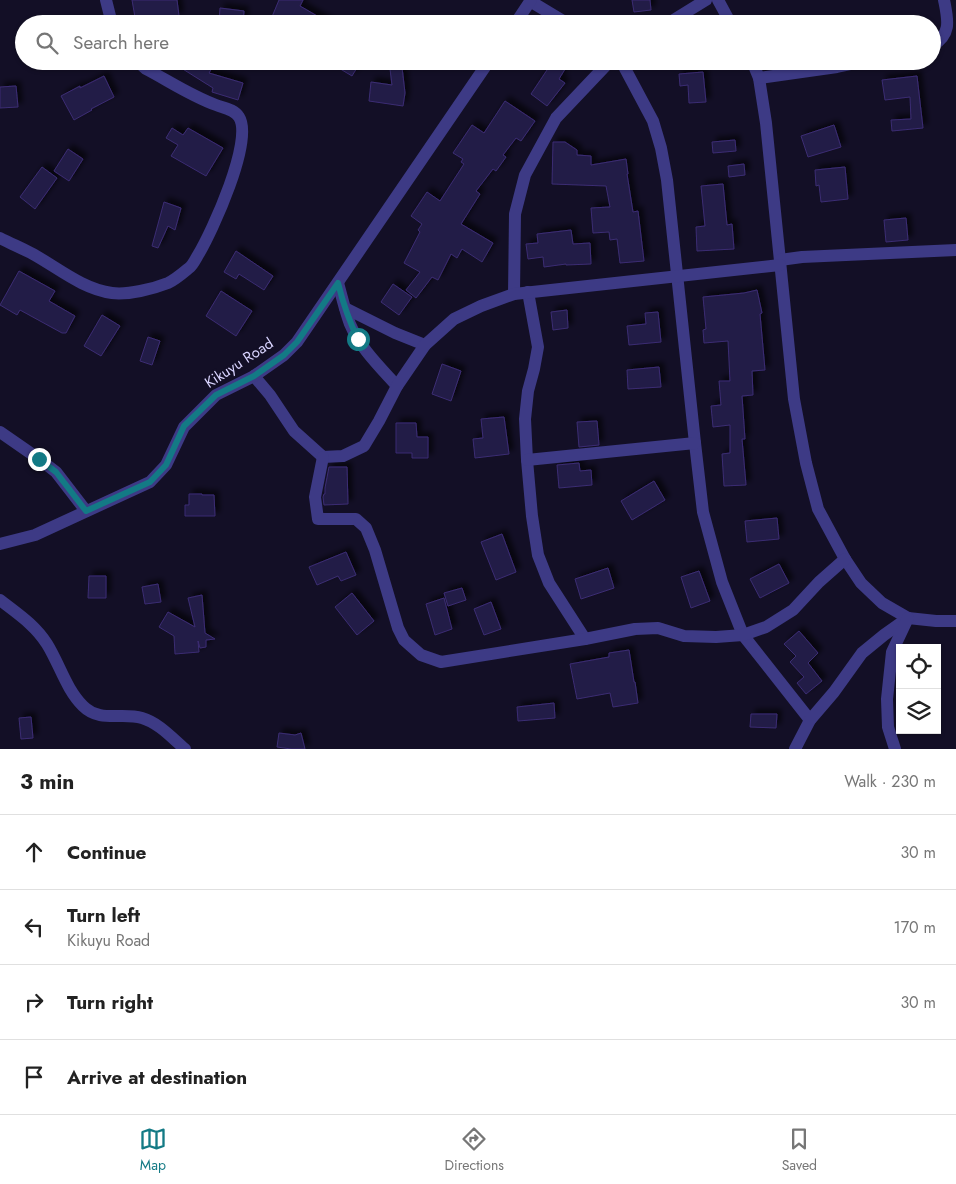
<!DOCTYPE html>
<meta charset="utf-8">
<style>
:root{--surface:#fff;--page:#f2f2f2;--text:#222;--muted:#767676;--line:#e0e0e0;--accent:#137a85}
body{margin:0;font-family:Jost,sans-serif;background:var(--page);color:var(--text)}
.controls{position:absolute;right:15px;bottom:15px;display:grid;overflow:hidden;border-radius:0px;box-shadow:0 1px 4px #0004}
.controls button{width:45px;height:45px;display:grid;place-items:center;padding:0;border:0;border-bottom:1px solid var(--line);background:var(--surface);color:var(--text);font:25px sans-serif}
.stop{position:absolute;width:15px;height:15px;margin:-11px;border:4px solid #137a85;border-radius:50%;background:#fff}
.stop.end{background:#137a85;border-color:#fff;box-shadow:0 1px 5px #0008}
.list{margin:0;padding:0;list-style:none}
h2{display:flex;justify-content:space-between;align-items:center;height:65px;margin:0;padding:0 20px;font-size:21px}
h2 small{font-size:16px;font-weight:400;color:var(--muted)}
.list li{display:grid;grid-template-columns:32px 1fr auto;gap:15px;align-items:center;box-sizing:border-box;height:75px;padding:0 20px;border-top:1px solid var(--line)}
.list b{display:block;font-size:19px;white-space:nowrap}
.list p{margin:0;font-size:16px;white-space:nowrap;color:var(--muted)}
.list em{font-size:16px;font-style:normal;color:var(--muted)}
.icon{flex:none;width:28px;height:28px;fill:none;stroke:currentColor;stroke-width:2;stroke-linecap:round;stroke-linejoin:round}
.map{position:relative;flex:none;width:956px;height:749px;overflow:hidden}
.search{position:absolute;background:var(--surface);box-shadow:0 1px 4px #0004;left:15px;right:15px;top:15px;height:55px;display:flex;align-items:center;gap:12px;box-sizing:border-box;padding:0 18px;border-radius:28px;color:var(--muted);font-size:19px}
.sheet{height:365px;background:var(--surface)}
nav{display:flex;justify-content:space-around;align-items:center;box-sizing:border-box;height:70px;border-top:1px solid var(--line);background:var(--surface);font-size:14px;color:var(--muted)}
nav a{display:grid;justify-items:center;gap:2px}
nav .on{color:var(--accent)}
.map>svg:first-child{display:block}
.building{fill:#241b47;stroke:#3b2d73;filter:url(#shadow)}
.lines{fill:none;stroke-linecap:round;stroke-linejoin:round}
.minor{stroke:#3d3a85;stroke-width:12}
.route{stroke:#137a85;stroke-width:6}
.labels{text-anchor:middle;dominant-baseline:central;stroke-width:4;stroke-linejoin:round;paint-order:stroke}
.street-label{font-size:15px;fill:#d9d4ff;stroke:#130f26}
</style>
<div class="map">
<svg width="956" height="749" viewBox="0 0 956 749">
<defs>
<filter id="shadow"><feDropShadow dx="4.5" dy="-4.5" stdDeviation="2.5" flood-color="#0009"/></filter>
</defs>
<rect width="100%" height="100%" fill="#130f26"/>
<!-- building -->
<g class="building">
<polygon points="132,0 177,0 179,16 136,23"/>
<polygon points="279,0 303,0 300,6 331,24 269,24"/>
<polygon points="632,0 650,0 651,10 634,12"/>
<polygon points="220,8 244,11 243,24 219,23"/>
<polygon points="170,61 216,61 209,73 243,83 238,100 212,92 213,88"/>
<polygon points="327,61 361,61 352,76"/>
<polygon points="553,61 570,61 559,79 565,83 547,106 531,94"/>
<polygon points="402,67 405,93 403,106 369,101 371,82 392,85 390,69"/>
<polygon points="703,72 706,102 689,103 688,85 680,86 679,74"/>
<polygon points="104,76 114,97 91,109 92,110 74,120 61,96 80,86 80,88"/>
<polygon points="917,76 923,128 892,131 891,120 911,119 910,97 885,100 882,80"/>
<polygon points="16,86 18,107 0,108 0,87"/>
<polygon points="505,101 535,121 521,141 516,138 503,155 506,157 496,171 493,169 476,191 480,194 461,224 493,243 482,262 462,249 457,258 451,254 438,280 432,277 416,298 406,290 420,272 404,263 420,232 418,230 422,224 411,216 427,192 440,201 464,164 461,162 463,159 453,153 472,125 484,133"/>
<polygon points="834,125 841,147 808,157 801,136"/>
<polygon points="172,128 183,135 188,128 223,148 206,176 171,156 178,145 166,138"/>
<polygon points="735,140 736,151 713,153 712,142"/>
<polygon points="553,142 565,142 577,150 577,155 591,156 591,165 626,159 628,174 627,174 633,212 638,211 644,261 620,263 617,239 610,240 609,232 593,233 591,208 610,207 606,186 552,184"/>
<polygon points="68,149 83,159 69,181 54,171"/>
<polygon points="744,164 745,175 729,177 728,166"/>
<polygon points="42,167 57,178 35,209 20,197"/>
<polygon points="845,167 848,199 821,202 819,185 816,186 815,170"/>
<polygon points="723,184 727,225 732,224 734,249 697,251 696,227 705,226 701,186"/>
<polygon points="164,202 181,208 175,230 168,226 158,248 152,246"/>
<polygon points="906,218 908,240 886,242 884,220"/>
<polygon points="571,230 573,244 590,243 591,264 566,265 566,264 544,267 543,257 528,259 526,244 538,243 537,234"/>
<polygon points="236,251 273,276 264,290 239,274 236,279 224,272"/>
<polygon points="19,271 55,291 49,301 75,316 66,333 62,333 20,310 17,315 0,305"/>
<polygon points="393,284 412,297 399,315 381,302"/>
<polygon points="757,290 762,313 760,314 765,370 752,371 753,395 742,396 745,439 742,439 746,485 724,486 722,454 730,453 730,425 713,427 711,406 721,405 719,381 730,381 728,341 704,343 703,330 706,329 703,297 744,293"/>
<polygon points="221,291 252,311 236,336 206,316"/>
<polygon points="567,310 568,328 553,330 551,312"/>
<polygon points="658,312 661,342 629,345 627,326 646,324 645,313"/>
<polygon points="102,315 120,326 101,356 84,346"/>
<polygon points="148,337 160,341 152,365 140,361"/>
<polygon points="442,364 461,371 451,401 432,394"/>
<polygon points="659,367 661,387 628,389 627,370"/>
<polygon points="504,417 509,454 475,458 473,439 483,438 481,419"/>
<polygon points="597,421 599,445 579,447 577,422"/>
<polygon points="396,423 416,423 417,437 428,437 428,458 412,458 412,453 396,453"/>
<polygon points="579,463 580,471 591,470 592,485 559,488 557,465"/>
<polygon points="329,467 347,467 348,504 324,505 323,497 324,494 325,494 325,488"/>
<polygon points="654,481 665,500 632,520 621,501"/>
<polygon points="189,494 202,494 202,495 214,495 215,516 185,516 185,505 189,505"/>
<polygon points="777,518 779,539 747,542 745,521"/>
<polygon points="502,534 516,572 496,580 481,542"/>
<polygon points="346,552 356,575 341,581 338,576 317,585 309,567"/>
<polygon points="779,564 789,583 760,598 750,579"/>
<polygon points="608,568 614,588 581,599 575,579"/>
<polygon points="699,571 710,601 691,608 681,577"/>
<polygon points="89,576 106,576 106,598 88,598"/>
<polygon points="158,584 161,602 145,604 142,587"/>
<polygon points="462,588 466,600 448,606 444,593"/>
<polygon points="352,593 374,621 357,635 335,607"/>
<polygon points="202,595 205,633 215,639 206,640 206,647 200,648 198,641 199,652 175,654 174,636 159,627 168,612 195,627 188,598"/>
<polygon points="444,598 452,629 435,635 426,604"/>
<polygon points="491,602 501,629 484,635 474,609"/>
<polygon points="799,631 818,653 808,663 822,681 806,694 797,683 804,677 790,662 796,656 784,644"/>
<polygon points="629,650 634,682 635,682 638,703 613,707 610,693 577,699 570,664 609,657 609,653"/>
<polygon points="554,703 555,718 518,721 517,707"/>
<polygon points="751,714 777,714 776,728 750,727"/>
<polygon points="31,717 33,738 21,739 19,718"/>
<polygon points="279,733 295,735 301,733 305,749 291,749 277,747"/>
</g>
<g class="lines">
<!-- minor -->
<g class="minor">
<polyline points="106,0 112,24"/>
<polyline points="718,0 731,24"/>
<polyline points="530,1 568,24"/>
<polyline points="515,24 531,0"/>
<polyline points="667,24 706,0"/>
<path d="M932,46C952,34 948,20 944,0"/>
<polyline points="621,61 653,121 661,148 667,180 695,443 703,512 722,582 743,635 810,720"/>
<polyline points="752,61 759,78 766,123 794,399 806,463 818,509 845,559 861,583 882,603 908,618 936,621 956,621"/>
<polyline points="759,78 837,67 865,61"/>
<path d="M0,238C10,243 21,248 31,253C57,267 82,289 112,293C128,295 153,289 168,283C175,280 183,273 189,268C193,265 195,260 198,255C212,232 254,140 239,117C234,109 224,108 216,105C191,96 169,81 146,69L137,61"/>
<polyline points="780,260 802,257 956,250"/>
<path d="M338,283C342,297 345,311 350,324C360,348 380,367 397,386"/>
<polyline points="528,292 538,347 534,369 528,391 525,419 527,460 532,516 538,555 549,583 585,639"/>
<polyline points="514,294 515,214 525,175 556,118 610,61"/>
<polyline points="345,308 395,333 425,345"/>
<polyline points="254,376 270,395 294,431 323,457 343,456 364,446 379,421 397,386 425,345 454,319 481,306 514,294 780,265"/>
<polyline points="0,432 39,459 56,472 86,511"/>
<polyline points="323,457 315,497 318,519 356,519 366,528 375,550 398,628 404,640 421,655 441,662 585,639 635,629 658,628 684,636 716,637 743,635 766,627 793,610 819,582 845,559"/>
<polyline points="527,460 695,443"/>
<polyline points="0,544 35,535 150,482 166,465 184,427 216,395 254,376 284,355 297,342 489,61"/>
<path d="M0,600C18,614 35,625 47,644C60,665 66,689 83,706C100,723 122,712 142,718C159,723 172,738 185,749"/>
<polyline points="795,749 810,720 834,692 862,653 884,635 908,618"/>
<polyline points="895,749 888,727 887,699 892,652 908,618"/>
</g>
</g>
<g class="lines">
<!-- route -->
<path class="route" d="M39,459L56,472L86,511L150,482L166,465L184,426L216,395L254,376L284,355L297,342L338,283C343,303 349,321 358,339"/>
</g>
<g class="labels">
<!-- street labels -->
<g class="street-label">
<text transform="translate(239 363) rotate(-33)">Kikuyu Road</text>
</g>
</g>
</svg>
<div class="controls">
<button><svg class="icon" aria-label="locate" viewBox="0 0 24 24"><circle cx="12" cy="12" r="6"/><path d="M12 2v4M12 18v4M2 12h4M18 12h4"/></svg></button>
<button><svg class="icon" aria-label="layers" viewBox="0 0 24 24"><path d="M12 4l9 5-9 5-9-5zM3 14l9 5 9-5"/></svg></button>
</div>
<div class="stop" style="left:358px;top:339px"></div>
<div class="stop end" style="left:39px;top:459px"></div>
<div class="search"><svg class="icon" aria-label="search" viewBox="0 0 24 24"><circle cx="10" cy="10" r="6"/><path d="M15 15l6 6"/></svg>Search here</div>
</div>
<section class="sheet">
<h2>3 min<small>Walk · 230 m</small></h2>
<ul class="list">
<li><svg class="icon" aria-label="ahead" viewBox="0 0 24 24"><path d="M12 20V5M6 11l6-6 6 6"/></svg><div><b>Continue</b></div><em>30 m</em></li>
<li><svg class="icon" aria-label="left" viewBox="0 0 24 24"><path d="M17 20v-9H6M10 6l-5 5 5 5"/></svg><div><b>Turn left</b><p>Kikuyu Road</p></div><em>170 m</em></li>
<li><svg class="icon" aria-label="right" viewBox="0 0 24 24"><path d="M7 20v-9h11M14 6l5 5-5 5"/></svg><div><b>Turn right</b></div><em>30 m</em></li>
<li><svg class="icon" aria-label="arrive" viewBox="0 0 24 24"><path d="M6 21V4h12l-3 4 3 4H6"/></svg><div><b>Arrive at destination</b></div></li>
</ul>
</section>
<nav>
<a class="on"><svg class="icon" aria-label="map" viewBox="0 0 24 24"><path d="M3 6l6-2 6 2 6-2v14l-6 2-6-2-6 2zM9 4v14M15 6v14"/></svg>Map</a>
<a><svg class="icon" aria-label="directions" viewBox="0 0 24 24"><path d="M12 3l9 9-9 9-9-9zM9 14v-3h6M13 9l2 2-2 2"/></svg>Directions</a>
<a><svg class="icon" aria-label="saved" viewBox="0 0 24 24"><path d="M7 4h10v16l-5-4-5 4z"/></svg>Saved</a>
</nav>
